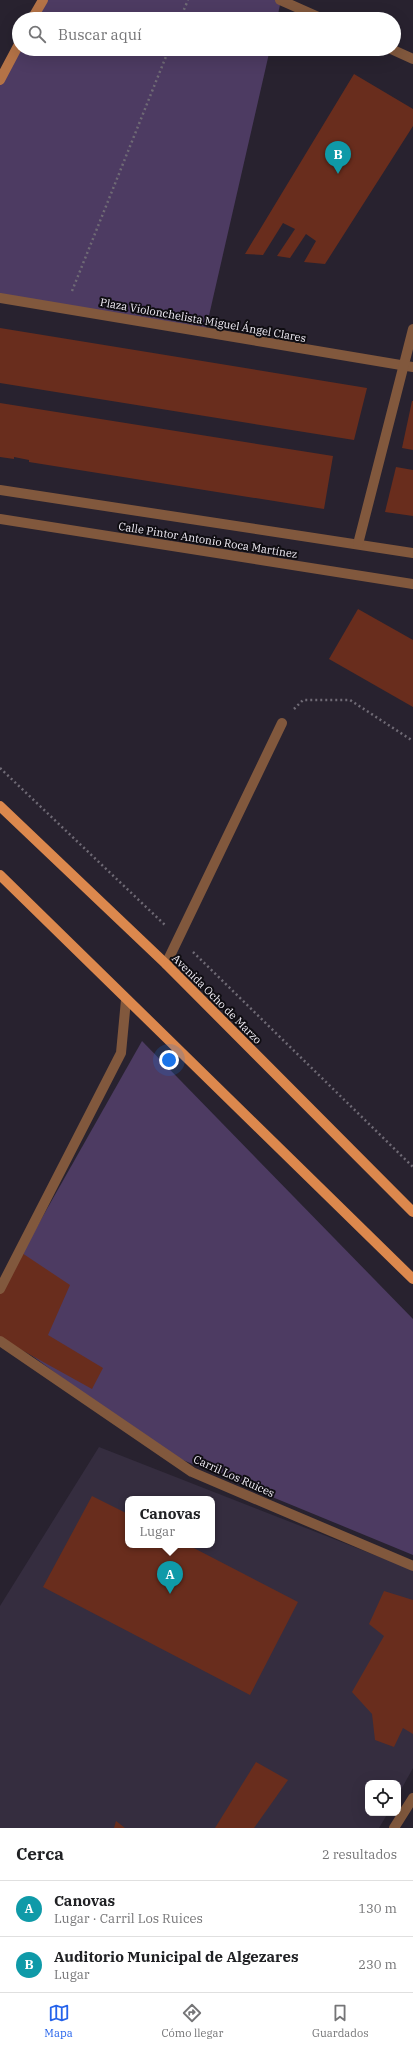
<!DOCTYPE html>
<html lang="es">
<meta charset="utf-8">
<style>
:root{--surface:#fff;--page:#f2f2f2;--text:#202124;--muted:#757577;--line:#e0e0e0;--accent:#2563eb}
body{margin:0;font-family:"IBM Plex Serif",serif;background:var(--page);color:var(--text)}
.controls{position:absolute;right:12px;bottom:12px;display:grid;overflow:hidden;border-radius:8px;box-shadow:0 4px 16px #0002}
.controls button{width:36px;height:36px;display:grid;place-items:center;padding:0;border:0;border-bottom:1px solid var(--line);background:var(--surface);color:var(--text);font:20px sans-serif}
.you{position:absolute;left:169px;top:1060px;width:14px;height:14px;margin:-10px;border:3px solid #fff;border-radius:50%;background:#1a73e8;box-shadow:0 0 0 6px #1a73e833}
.badge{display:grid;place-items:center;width:26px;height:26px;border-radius:50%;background:var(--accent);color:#fff;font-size:13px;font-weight:700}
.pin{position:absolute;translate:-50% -33px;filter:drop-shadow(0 1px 2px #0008)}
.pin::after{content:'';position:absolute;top:21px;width:14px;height:12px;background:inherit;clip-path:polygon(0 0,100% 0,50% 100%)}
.popup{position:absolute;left:125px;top:1496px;width:90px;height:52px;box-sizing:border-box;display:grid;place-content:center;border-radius:8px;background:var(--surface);filter:drop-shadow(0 1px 3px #0005);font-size:13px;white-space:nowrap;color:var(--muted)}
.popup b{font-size:15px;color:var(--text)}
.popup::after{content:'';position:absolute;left:50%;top:100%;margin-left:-8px;border:8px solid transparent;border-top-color:var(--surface)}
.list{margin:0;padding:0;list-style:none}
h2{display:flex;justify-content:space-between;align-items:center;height:52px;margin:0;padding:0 16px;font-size:17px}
h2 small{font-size:13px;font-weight:400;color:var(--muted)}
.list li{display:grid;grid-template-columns:26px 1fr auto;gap:12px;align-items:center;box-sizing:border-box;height:56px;padding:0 16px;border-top:1px solid var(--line)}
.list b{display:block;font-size:15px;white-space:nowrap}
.list p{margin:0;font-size:13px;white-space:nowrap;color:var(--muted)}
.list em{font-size:13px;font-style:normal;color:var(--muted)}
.icon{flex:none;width:22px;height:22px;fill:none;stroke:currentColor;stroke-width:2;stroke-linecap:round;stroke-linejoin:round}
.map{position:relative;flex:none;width:413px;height:1828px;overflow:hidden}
.search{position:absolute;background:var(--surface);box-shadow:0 4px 16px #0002;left:12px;right:12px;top:12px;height:44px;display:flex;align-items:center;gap:10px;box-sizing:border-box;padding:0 14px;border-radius:22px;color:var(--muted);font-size:15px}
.sheet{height:164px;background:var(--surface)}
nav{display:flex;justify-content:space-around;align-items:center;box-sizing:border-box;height:56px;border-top:1px solid var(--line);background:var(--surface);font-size:11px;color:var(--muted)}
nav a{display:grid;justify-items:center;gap:2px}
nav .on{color:var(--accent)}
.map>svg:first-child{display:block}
.built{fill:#352d3f;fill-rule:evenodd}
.green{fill:#4d3b62}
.building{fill:#692d1d}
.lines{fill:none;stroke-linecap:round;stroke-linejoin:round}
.path{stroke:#6f6a75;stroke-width:2.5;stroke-dasharray:2 3;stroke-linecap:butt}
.street{stroke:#81583d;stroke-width:10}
.secondary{stroke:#b47347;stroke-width:10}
.primary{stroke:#dc884d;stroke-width:10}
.labels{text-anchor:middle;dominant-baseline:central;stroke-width:4;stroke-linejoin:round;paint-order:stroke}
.street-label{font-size:11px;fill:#f2eef7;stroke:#0f0d12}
</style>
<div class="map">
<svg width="413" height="1828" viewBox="0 0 413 1828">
<rect width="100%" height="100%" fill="#28222f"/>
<!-- built -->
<path class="built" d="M99,1447L413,1570V1768L398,1795V1783H368V1813H388L379,1828H0V1606ZM128,1499H212V1545H128Z"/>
<!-- green -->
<g class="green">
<polygon points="43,0 281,0 277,19 32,19"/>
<polygon points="19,49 270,49 205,333 0,298 0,80"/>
<polygon points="142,1041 413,1319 413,1555 161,1451 0,1332 0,1292"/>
</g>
<!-- building -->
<g class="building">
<polygon points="354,74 413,109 413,126 325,264 304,262 316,241 306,234 290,258 277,256 295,229 283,223 263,255 245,254"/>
<polygon points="0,328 367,388 354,440 0,383"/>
<polygon points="412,401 413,401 413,450 402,448"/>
<polygon points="0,403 333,456 324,509 29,462 29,460 14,457 14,459 0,457"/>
<polygon points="396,467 413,470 413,516 385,512"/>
<polygon points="358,609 413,640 413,707 329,659"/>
<polygon points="19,1251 70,1285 48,1335 103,1368 92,1389 0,1338 0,1289"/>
<polygon points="92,1496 128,1514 128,1545 188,1545 298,1602 250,1695 43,1587"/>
<polygon points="384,1591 413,1600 413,1734 403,1728 394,1747 375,1740 372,1714 352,1692 384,1636 369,1624"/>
<polygon points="256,1762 288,1780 254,1828 215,1828"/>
<polygon points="116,1821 125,1828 114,1828"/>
</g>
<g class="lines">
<!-- path -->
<g class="path">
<polyline points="180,19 188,0"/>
<polyline points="72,291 169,49"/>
<polyline points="294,709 303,700 350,700 413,741"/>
<polyline points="0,768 165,925"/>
<polyline points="193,952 413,1167"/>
</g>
<!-- street -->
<g class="street">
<polyline points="280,0 323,19"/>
<polyline points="391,49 413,59"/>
<polyline points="0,298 413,367"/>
<polyline points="0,490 413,553"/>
<polyline points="0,519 413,584"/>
<polyline points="358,544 413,329"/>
<polyline points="166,964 282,723"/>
<polyline points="0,1289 121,1053 126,1000"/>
<polyline points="0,1341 192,1472 413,1566"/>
<polyline points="394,1828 413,1798"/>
</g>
<!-- secondary -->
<g class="secondary">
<polyline points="32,19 43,0"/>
<polyline points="0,80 19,44"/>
</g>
<!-- primary -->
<g class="primary">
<polyline points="0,806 166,964 413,1212"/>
<polyline points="0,875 413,1279"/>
</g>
</g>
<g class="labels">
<!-- street labels -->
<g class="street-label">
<text transform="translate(203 320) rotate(10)">Plaza Violonchelista Miguel Ángel Clares</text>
<text transform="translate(208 540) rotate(9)">Calle Pintor Antonio Roca Martínez</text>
<text transform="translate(217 999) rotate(45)">Avenida Ocho de Marzo</text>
<text transform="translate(234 1476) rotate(24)">Carril Los Ruices</text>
</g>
</g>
</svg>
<div class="controls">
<button><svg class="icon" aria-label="locate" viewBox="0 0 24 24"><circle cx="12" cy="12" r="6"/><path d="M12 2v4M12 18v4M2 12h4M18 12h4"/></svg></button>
</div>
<div class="you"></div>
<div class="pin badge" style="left:170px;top:1594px;background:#0f9aa8">A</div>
<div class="popup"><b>Canovas</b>Lugar</div>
<div class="pin badge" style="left:338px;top:174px;background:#0f9aa8">B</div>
<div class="search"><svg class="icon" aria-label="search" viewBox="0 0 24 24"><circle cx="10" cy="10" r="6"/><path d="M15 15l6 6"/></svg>Buscar aquí</div>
</div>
<section class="sheet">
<h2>Cerca<small>2 resultados</small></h2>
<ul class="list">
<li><span class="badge" style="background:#0f9aa8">A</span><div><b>Canovas</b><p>Lugar · Carril Los Ruices</p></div><em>130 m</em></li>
<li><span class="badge" style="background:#0f9aa8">B</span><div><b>Auditorio Municipal de Algezares</b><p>Lugar</p></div><em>230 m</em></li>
</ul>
</section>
<nav>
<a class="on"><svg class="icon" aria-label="map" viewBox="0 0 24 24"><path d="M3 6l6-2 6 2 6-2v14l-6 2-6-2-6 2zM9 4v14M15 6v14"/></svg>Mapa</a>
<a><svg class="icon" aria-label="directions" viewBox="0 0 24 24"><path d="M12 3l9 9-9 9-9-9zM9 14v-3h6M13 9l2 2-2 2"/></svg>Cómo llegar</a>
<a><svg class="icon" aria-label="saved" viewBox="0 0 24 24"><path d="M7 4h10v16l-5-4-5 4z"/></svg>Guardados</a>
</nav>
